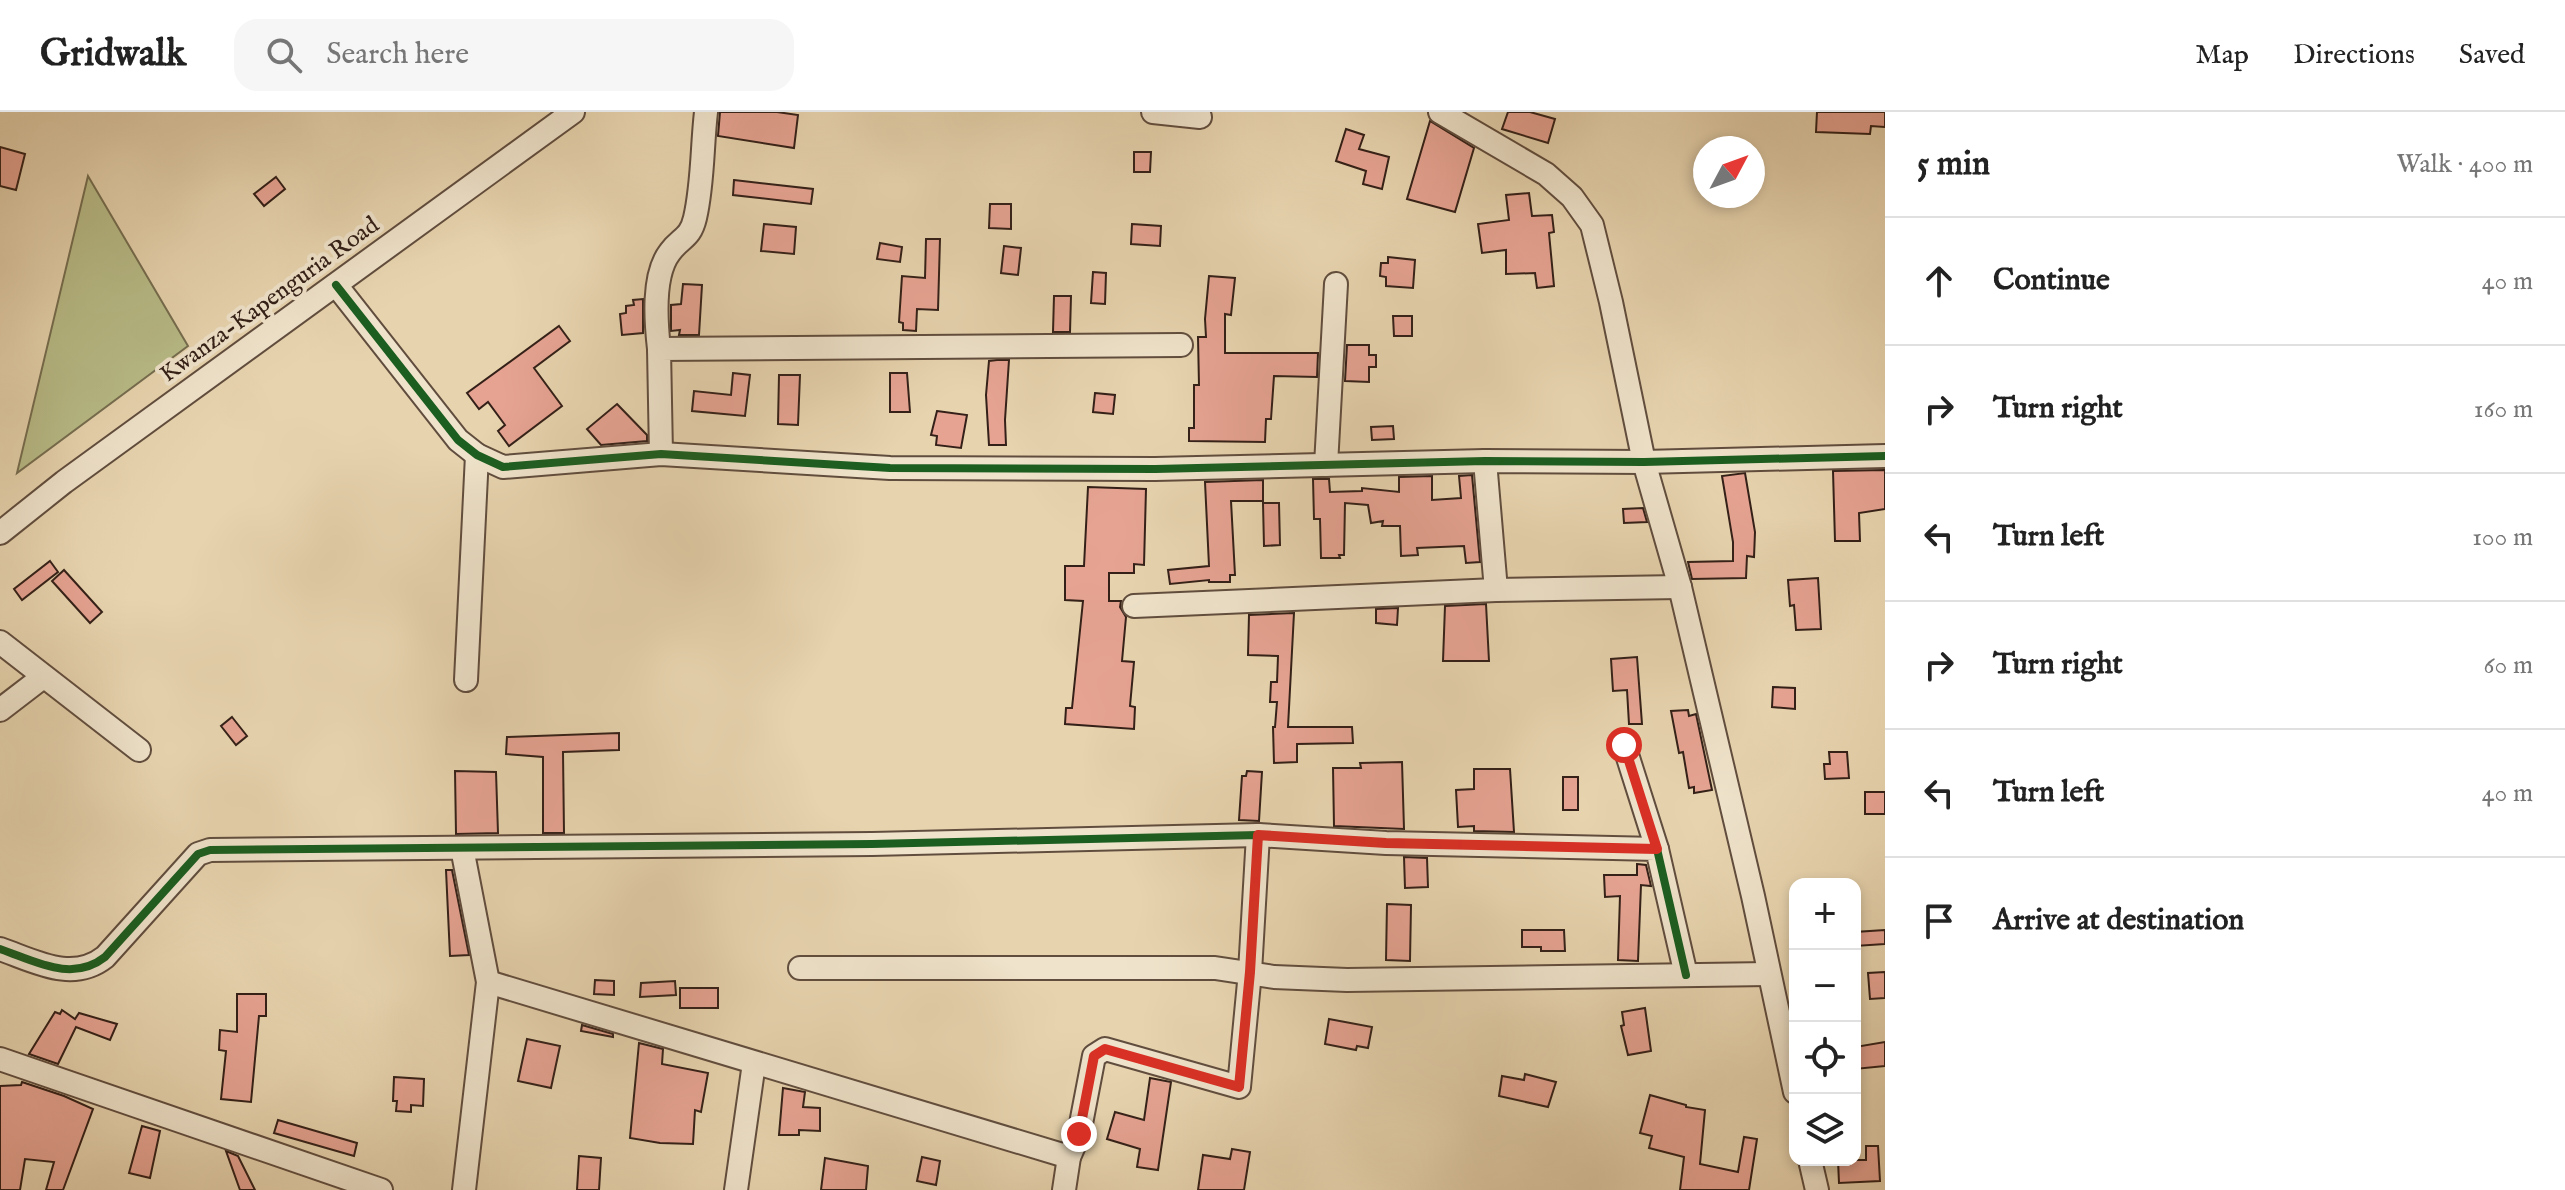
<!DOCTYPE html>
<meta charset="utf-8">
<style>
:root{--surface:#fff;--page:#f6f6f6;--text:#222;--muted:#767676;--line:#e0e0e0}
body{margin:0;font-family:"IM FELL English",serif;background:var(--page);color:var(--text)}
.controls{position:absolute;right:24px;bottom:24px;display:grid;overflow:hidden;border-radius:16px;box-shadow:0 4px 12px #0003}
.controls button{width:72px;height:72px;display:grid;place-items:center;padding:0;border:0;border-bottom:2px solid var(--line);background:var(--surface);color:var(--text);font:40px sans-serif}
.compass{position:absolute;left:1693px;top:24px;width:72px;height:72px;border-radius:50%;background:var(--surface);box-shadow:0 4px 12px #0003;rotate:49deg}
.stop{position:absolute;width:24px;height:24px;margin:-18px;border:6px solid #d93025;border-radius:50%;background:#fff}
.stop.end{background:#d93025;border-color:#fff;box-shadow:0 2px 8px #0008}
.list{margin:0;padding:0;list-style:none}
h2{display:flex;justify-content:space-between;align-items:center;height:104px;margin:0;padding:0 32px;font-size:34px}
h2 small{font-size:26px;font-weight:400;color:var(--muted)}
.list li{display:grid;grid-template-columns:52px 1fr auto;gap:24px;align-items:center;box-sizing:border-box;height:128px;padding:0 32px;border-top:2px solid var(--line)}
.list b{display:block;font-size:30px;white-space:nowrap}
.list em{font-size:26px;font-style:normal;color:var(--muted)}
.icon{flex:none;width:44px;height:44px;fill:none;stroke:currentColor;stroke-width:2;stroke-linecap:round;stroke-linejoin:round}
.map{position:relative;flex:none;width:1885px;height:1078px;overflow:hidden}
header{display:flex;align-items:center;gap:48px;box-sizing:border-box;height:112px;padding:0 40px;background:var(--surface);border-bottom:2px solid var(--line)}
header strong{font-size:38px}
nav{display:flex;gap:44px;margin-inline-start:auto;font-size:28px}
.search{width:560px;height:72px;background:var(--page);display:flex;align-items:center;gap:20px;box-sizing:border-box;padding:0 28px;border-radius:24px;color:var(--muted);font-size:30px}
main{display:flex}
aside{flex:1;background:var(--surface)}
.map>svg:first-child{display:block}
.green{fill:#b8bc88;stroke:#766e50;stroke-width:2}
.building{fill:#e6a392;stroke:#342018;stroke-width:2}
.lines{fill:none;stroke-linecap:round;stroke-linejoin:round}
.minor-casing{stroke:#614d3e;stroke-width:26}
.minor{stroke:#efe3cb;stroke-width:22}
.cycleway-casing{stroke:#efe3cb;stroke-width:13}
.cycleway{stroke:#1b5e20;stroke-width:8}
.route{stroke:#d93025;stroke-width:10}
.labels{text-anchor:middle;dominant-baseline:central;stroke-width:8;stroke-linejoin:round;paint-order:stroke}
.street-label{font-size:24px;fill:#342018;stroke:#efe3cb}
</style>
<header>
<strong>Gridwalk</strong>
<div class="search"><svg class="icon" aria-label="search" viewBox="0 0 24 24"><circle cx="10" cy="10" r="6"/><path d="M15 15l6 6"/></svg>Search here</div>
<nav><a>Map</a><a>Directions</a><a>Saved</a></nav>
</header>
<main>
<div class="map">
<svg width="1885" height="1078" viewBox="0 0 1885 1078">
<rect width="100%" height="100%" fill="#e7d4af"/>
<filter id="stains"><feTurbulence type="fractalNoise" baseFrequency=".0025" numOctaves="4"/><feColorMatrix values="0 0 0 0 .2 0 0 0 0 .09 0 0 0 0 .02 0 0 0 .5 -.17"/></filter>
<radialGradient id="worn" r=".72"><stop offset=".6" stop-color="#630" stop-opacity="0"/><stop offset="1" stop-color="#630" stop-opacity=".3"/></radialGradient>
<!-- green -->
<polygon class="green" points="88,64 188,234 17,361"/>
<!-- building -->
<g class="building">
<polygon points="720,0 777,0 798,3 794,36 718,24"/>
<polygon points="1508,0 1530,0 1555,7 1548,31 1502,17"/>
<polygon points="1817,0 1885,0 1885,15 1871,14 1870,22 1816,20"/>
<polygon points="1430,9 1474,36 1455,100 1407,87"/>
<polygon points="1346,17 1364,23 1359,37 1389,45 1382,77 1363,72 1366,59 1336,49"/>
<polygon points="0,35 25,42 16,78 0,74"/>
<polygon points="1134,40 1151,40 1150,60 1134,60"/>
<polygon points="276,65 285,77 264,94 254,82"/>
<polygon points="734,68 813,77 811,92 733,83"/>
<polygon points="1529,81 1532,104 1552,103 1554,120 1549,121 1554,174 1537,176 1535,161 1506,162 1506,138 1482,141 1478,112 1509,108 1506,83"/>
<polygon points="990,92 1011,92 1011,117 989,116"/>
<polygon points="764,112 796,115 794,142 761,139"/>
<polygon points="1132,112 1161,114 1160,134 1131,132"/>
<polygon points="926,127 940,127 938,198 917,197 916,219 903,218 903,211 899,210 902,164 925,166"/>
<polygon points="880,131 902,135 900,150 877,147"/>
<polygon points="1004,134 1021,136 1018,163 1001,161"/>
<polygon points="1388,145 1415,148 1413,176 1386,174 1386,165 1380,164 1381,151 1388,151"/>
<polygon points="1093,160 1106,161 1105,192 1091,191"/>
<polygon points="1209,164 1235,166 1231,203 1225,202 1225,241 1318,241 1317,265 1274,264 1271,307 1266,307 1265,330 1189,329 1189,316 1194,316 1194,273 1199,273 1198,225 1206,225 1205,207"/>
<polygon points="683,172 702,173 699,223 679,223 680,218 671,219 671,193 681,192"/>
<polygon points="1054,184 1071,184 1070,220 1053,220"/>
<polygon points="643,187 643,221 622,223 620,202 626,201 626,194 634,193 633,188"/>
<polygon points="1393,204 1412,204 1412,224 1394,224"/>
<polygon points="559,214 570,229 534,256 562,294 509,334 498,319 505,313 488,290 479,297 467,281"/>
<polygon points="1347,233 1369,233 1369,243 1376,243 1376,255 1369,255 1369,270 1345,269"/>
<polygon points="997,248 1009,248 1005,308 1006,333 989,333 986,283 989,249"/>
<polygon points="733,261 750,263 745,304 692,299 694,279 731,283"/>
<polygon points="890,261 907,261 910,300 890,300"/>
<polygon points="779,263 800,263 798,313 778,312"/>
<polygon points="1095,281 1115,283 1113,302 1093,300"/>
<polygon points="617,292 647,323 647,329 601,333 587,317"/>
<polygon points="937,299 967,303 961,336 936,333 937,324 931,323"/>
<polygon points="1393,314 1394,327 1372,328 1371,315"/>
<polygon points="1885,358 1885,397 1859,401 1860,429 1835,429 1833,359"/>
<polygon points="1745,361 1755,420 1754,445 1747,444 1746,466 1692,467 1688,450 1733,449 1733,430 1722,364"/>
<polygon points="1472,363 1480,450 1466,451 1464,434 1417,436 1418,443 1401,444 1400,414 1382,414 1383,409 1371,411 1368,393 1345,391 1344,443 1339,443 1340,446 1321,446 1320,407 1314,407 1313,367 1329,367 1330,380 1362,379 1362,376 1399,380 1399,365 1432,364 1432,388 1461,386 1459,364"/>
<polygon points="1263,368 1263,389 1231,389 1235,463 1230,463 1230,470 1209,470 1209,468 1170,472 1168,458 1209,454 1205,370"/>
<polygon points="1088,375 1146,377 1144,453 1134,452 1134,461 1109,461 1109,489 1121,489 1120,495 1126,505 1122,549 1134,550 1130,594 1135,595 1134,617 1065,612 1066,596 1072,596 1083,489 1065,488 1065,454 1084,454"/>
<polygon points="1263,391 1279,391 1280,433 1264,434"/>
<polygon points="1643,396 1647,410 1624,411 1623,397"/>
<polygon points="50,449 58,460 22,488 14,477"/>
<polygon points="64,458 102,500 90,511 52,469"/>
<polygon points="1818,466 1821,517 1796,518 1794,493 1790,494 1788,468"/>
<polygon points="1486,492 1489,549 1443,549 1445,494"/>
<polygon points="1398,496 1397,513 1376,511 1376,497"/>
<polygon points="1294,501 1288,615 1352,615 1353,631 1297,632 1297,650 1274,651 1273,615 1275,615 1277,590 1270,590 1271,570 1277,570 1278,544 1248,543 1249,503"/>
<polygon points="1637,545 1642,612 1629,612 1627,578 1613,579 1611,547"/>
<polygon points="1773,575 1795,576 1795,597 1772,595"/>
<polygon points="1688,598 1689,604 1696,602 1712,678 1694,681 1694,675 1689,676 1683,640 1679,641 1671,599"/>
<polygon points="232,605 247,624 236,633 221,614"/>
<polygon points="619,621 619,638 563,640 564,721 543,721 543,645 506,642 507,625"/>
<polygon points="1829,640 1847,640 1849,666 1825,667 1824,652 1830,652"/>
<polygon points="1402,650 1404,717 1334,714 1333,656 1361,656 1360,651"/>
<polygon points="1474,657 1510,657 1514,720 1474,719 1474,714 1458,715 1456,678 1474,677"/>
<polygon points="455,659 496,660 498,721 456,722"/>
<polygon points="1247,659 1262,660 1259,709 1239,708 1242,664 1246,664"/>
<rect x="1563" y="665" width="15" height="33"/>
<rect x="1865" y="680" width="20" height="22"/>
<polygon points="1404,745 1427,746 1428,775 1405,776"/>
<polygon points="1637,752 1646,753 1651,774 1641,773 1638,849 1618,848 1620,784 1605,785 1604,763 1637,763"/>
<polygon points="446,758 452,758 469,843 450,844"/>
<polygon points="1387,792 1411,793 1410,849 1386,848"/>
<polygon points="1522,818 1564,818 1565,839 1541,839 1541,835 1522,835"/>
<polygon points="1885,818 1885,832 1855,834 1855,820"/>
<polygon points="1885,860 1885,886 1870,887 1868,861"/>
<polygon points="595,868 614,869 614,883 594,882"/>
<polygon points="675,869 676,883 640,885 641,871"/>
<rect x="680" y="876" width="38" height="20"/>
<polygon points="237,882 266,882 266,904 259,904 251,990 221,987 226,939 219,938 220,918 237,920"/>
<polygon points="1645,896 1651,939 1628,943 1621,914 1624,913 1622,900"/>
<polygon points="62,898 75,907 79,901 117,912 110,928 76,915 58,952 29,942 55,900 60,902"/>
<polygon points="1329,907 1372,915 1368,936 1357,934 1356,938 1325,932"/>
<polygon points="582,913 613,922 613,925 581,919"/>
<polygon points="527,927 560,934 551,976 518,969"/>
<polygon points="1885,930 1885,954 1855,957 1855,935"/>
<polygon points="639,931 663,937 662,952 708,961 701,1000 695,998 693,1032 660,1031 630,1026"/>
<polygon points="1525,962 1556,970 1548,995 1499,984 1502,964 1524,968"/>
<polygon points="394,965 424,967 423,994 411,993 411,1000 396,999 397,989 393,989"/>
<polygon points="1150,966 1171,970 1158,1058 1137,1055 1140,1037 1107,1027 1115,1000 1144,1008"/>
<polygon points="22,970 64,984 93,997 63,1078 46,1078 54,1050 25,1047 20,1078 0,1078 0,974 21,973"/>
<polygon points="783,976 805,980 803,995 820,996 820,1019 799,1018 799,1023 779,1023"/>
<polygon points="1650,983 1686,993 1686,995 1705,998 1700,1052 1738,1060 1744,1025 1757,1027 1749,1078 1680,1078 1684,1045 1649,1036 1652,1024 1640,1021"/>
<polygon points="278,1008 357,1031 354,1044 274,1021"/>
<polygon points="142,1014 160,1019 150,1066 129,1061"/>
<polygon points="1866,1034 1878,1034 1880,1069 1839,1071 1838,1048 1866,1048"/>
<polygon points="1232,1037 1250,1040 1244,1078 1198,1078 1203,1043 1230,1047"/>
<polygon points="226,1039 238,1044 255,1078 240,1078"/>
<polygon points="579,1044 601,1046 599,1078 577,1078"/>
<polygon points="922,1045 940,1049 936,1073 917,1069"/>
<polygon points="825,1046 868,1054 866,1078 821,1078"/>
</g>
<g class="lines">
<defs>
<g id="minor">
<polyline points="1153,0 1200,5"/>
<polyline points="1440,0 1546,62 1572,85 1592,113 1611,190 1644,350 1680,475 1753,784 1795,980"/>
<polyline points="336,173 458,328 477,343 503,355 661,342 890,356 1155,357 1485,349 1644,350 1885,344"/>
<path d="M659,237C656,210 652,163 670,140C681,125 690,127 695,106C703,72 702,34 706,0"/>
<polyline points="661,342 659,237 1181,233"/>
<polyline points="1485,349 1496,478"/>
<polyline points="1326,353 1336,172"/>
<polyline points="0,421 64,370 573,0"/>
<polyline points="1134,494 1496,478 1680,475"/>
<polyline points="0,530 139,638"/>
<polyline points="466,568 477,343"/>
<polyline points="0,598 43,565"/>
<polyline points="1624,633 1657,737"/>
<polyline points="462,736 488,870 464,1078"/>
<path d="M0,837C35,849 72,871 105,845L198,742L210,738L872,732L1258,723L1386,731L1657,737L1686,863"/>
<polyline points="800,856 1215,856 1274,865 1347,868 1769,862"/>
<polyline points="488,870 1069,1045"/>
<polyline points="0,947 381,1078"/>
<polyline points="1810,1048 1817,1078"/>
<polyline points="736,1078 754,951"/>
<polyline points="1064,1078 1069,1045 1079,1022 1094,944 1105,937 1239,975 1250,860 1258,723"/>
</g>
</defs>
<!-- minor casing -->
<use href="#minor" class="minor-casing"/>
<!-- minor -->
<use href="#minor" class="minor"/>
<defs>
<g id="cycleway">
<polyline points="336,173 458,328 477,343 503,355 661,342 890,356 1155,357 1485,349 1644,350 1885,344"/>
<path d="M0,837C35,849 72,871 105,845L198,742L210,738L872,732L1258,723L1386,731L1657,737L1686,863"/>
</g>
</defs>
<!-- cycleway casing -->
<use href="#cycleway" class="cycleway-casing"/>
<!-- cycleway -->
<use href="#cycleway" class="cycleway"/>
</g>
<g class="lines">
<!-- route -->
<polyline class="route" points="1079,1022 1094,944 1105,937 1239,975 1250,860 1258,723 1386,731 1657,737 1624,633"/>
</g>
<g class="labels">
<!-- street labels -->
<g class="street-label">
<text transform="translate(270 188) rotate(-36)">Kwanza-Kapenguria Road</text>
</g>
</g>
<rect width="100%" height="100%" filter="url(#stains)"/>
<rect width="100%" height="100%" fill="url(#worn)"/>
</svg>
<div class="controls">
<button>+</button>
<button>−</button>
<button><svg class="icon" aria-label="locate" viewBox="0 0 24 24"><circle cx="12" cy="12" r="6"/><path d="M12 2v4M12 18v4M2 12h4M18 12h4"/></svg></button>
<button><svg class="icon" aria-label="layers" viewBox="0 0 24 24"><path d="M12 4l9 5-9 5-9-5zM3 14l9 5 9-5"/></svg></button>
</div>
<svg class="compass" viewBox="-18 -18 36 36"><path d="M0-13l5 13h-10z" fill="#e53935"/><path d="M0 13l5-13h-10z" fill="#767676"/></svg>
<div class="stop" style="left:1624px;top:633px"></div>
<div class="stop end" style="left:1079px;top:1022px"></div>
</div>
<aside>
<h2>5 min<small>Walk · 400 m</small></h2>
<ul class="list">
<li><svg class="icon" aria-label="ahead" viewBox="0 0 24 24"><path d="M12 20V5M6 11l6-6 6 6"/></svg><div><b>Continue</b></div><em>40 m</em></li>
<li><svg class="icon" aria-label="right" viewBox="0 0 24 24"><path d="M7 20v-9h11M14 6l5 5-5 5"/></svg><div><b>Turn right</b></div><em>160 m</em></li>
<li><svg class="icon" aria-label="left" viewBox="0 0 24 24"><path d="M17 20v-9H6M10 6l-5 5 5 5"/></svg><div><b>Turn left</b></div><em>100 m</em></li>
<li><svg class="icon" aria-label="right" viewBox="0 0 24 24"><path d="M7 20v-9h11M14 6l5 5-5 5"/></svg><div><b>Turn right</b></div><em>60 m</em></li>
<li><svg class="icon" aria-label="left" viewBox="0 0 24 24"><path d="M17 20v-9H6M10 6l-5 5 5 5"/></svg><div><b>Turn left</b></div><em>40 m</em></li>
<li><svg class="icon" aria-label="arrive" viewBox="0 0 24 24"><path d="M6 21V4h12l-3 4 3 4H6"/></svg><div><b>Arrive at destination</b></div></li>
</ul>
</aside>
</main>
